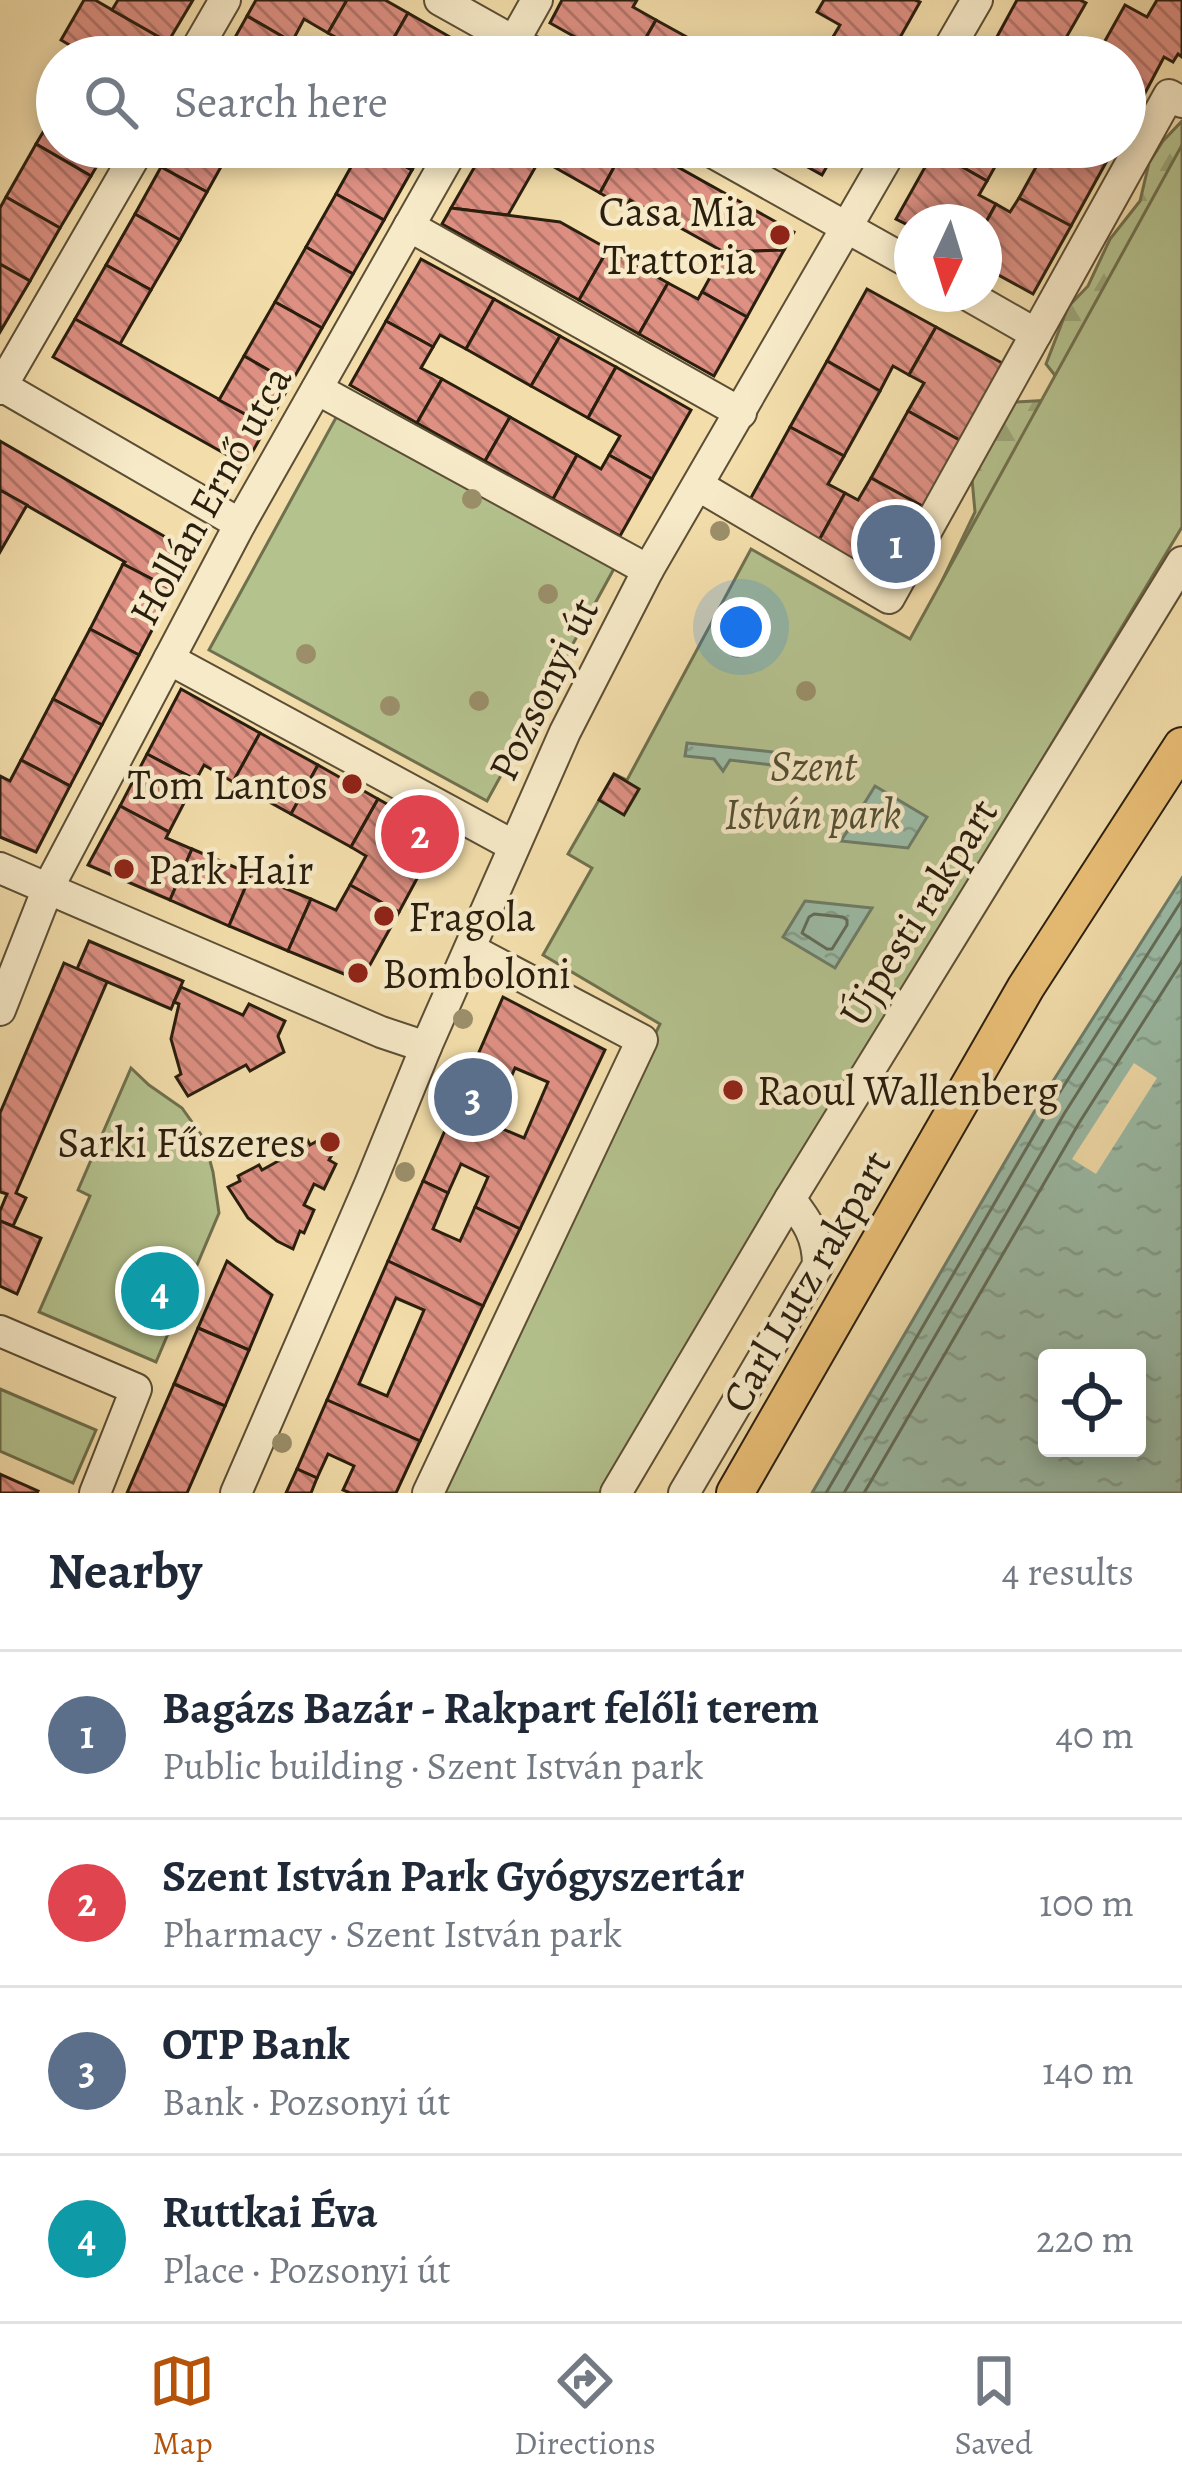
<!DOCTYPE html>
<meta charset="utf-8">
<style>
:root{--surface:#fff;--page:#f6f6f7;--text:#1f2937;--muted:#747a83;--line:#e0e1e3;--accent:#b45309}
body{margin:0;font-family:Alegreya,serif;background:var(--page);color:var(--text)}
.controls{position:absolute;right:36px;bottom:36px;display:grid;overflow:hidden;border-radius:12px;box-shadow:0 6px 18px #0003}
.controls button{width:108px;height:108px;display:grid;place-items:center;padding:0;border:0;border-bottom:3px solid var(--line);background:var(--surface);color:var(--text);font:60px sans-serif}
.compass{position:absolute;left:894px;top:204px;width:108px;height:108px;border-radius:50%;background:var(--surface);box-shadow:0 6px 18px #0003;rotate:184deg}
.you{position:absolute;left:741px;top:627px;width:42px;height:42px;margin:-30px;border:9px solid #fff;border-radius:50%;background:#1a73e8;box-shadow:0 0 0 18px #1a73e833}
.badge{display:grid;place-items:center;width:78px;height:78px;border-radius:50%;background:var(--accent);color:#fff;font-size:39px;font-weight:700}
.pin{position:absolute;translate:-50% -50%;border:6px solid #fff;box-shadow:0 3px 12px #0006}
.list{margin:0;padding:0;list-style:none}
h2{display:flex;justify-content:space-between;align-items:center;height:156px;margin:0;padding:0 48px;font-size:51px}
h2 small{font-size:39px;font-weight:400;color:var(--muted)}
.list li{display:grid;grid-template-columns:78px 1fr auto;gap:36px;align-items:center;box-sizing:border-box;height:168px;padding:0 48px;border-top:3px solid var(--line)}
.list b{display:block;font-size:45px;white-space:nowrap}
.list p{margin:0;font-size:39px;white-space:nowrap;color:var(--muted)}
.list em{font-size:39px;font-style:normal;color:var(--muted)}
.icon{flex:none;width:66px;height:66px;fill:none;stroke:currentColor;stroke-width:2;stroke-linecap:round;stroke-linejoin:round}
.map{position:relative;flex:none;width:1182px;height:1493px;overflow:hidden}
.search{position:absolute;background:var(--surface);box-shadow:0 6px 18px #0003;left:36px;right:36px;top:36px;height:132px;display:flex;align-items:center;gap:30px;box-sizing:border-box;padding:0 42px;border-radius:66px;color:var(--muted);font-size:45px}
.sheet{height:828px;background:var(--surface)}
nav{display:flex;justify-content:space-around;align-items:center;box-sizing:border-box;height:168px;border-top:3px solid var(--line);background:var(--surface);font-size:33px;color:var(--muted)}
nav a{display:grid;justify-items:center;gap:6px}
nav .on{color:var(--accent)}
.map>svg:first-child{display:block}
.forest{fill:url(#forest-firs);stroke:#6f704e;stroke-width:3}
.park{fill:#b4c28e;stroke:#6f704e;stroke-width:3}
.water{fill:url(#water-ripples);stroke:#6e7d6a;stroke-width:3;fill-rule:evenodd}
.pier{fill:#f3deab}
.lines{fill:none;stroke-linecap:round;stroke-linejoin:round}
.shore{stroke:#626d5a;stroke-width:3}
.building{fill:url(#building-back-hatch);stroke:#2a1e0e;stroke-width:3;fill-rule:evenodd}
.minor-casing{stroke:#5c4e35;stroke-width:34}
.major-casing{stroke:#2a1e0e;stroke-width:40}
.minor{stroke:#f7eac8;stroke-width:30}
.major{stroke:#eabf76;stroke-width:36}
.tree{fill:#9b8f6a}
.poi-dot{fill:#8f2418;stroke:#f7eac8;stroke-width:4.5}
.labels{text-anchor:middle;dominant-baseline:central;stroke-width:9;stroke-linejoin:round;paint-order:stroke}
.poi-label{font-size:42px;fill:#2a1e0e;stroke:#f7eac8;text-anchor:start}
.street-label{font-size:42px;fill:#2a1e0e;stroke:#f7eac8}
.park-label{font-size:42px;font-style:italic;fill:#534f34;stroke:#f7eac8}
</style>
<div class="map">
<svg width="1182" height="1493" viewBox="0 0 1182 1493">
<defs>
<pattern id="forest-firs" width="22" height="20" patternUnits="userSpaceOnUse" patternTransform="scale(3)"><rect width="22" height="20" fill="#b4c28e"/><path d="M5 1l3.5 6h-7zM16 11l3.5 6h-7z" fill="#9ba679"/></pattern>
<pattern id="water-ripples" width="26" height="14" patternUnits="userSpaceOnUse" patternTransform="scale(3)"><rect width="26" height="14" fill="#9bbca7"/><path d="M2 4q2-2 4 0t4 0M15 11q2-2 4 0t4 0" fill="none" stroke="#86a18f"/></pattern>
<pattern id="building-back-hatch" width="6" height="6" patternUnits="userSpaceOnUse" patternTransform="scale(3)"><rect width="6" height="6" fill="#de9083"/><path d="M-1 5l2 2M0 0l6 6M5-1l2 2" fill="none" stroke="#b4756a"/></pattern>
</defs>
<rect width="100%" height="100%" fill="#f3deab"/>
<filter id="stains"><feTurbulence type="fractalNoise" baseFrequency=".00167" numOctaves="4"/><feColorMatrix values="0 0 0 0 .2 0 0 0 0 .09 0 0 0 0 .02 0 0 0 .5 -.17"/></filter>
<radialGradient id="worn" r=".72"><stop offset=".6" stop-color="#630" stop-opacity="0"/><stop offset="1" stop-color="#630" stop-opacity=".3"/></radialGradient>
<!-- forest -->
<polygon class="forest" points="1182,121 1182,208 933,610 941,583 975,512 972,479 1015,402 1052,400 1061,383 1046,364 1068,307 1088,286 1110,239 1140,201 1149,163 1163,141"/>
<!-- park -->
<g class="park">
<polygon points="1182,145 1182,527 601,1493 435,1493 660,1024 543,955 592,868 568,854 614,774 627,780 751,549 910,639"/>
<polygon points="338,414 616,565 487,801 209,650"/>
<polygon points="131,1068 149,1085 182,1108 204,1139 213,1172 219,1213 156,1362 39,1312 90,1196 78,1190"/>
<polygon points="0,1389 96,1430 73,1483 0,1451"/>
</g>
<!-- water -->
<g class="water">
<polygon points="687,743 773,752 772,765 730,760 723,771 714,759 685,756"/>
<polygon points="875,786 927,817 908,848 841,841"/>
<path d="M1182,878V1493H812L1041,1100ZM1047,1358H1137V1448H1047Z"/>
<polygon points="805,901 872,908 835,968 783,937"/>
</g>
<!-- pier -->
<polygon class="pier" points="1134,1063 1157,1078 1096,1174 1072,1159"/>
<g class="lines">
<!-- shore -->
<g class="shore">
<polygon points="814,914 843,917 847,920 847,925 832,949 827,949 802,933 809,917"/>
<polyline points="826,1493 1051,1106 1182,900"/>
<polyline points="844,1493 1064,1114 1182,928"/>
<polyline points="864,1493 1079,1123 1182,961"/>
</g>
</g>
<!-- building -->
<g class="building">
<polygon points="84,0 95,0 168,42 160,57 90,57 61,40"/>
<polygon points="118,0 193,0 168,42 112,10"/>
<polygon points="256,0 347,0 328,33 304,19 292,42 247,16"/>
<polygon points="347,0 385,0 408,13 383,57 371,57 328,33"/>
<polygon points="562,0 637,0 633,7 656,20 635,57 611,57 550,23"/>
<polygon points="824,0 915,0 920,2 889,57 869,57 833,37 840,25 817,12"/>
<polygon points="1017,0 1080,0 1086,3 1055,57 1012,57 992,46"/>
<polygon points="1157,0 1182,0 1182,57 1178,54 1173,62 1164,57 1144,95 1125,85 1125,57 1096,57 1125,5 1147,17"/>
<polygon points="408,13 478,53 476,57 383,57"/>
<polygon points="247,16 292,42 283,57 224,57"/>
<polygon points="656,20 714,52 711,57 635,57"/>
<polygon points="833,37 869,57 822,57"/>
<polygon points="1125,85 1144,95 1125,128"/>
<polygon points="57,109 57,147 108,147 91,176 36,144"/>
<polygon points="36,144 91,176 60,228 6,197"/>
<polygon points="173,147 232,147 207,192 161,167"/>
<polygon points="362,147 369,147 412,170 384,220 336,194"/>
<polygon points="369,147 425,147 412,170"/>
<polygon points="486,147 625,147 600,193 540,159 508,215 451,208"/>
<polygon points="625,147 642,147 794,232 784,250 724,252 630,200 626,208 600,193"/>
<polygon points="772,147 838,147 822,175"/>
<polygon points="936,147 1006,147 987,181 934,151"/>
<polygon points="1047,147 1090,147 1109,157 1071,226 1019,198"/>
<polygon points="934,151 987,181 979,195 996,204 984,226 984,222 912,222 912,227 896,219"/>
<polygon points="161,167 207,192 180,240 135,214"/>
<polygon points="336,194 384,220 353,274 306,247"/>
<polygon points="6,197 60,228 30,281 0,264 0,208"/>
<polygon points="1019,198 1071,226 1033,294 984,267 984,226 996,204 1010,212"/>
<polygon points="451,208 560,222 608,249 579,300 442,224"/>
<polygon points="135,214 180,240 151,290 106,265"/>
<polygon points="306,247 353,274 322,328 275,302"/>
<polygon points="608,249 668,283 639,334 579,300"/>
<polygon points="784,250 747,317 702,292 724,252"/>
<polygon points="421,259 494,299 466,349 440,335 433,347 386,321"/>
<polygon points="0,264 30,281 0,332"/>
<polygon points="106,265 151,290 120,344 75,319"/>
<polygon points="668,283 698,299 702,292 747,317 714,376 639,334"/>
<polygon points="867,289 936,327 909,375 893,366 880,391 827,361"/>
<polygon points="494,299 560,336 531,386 466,349"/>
<polygon points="275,302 322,328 291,383 244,356"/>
<polygon points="75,319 267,426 245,465 53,357"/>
<polygon points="386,321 433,347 421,368 442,379 417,423 350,385"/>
<polygon points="936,327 1004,364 961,441 908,411 924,383 909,375"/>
<polygon points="560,336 616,367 588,418 531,386"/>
<polygon points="244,356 291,383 267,426 219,400"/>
<polygon points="827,361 880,391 844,456 790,427"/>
<polygon points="616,367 691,410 652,479 609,455 620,436 588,418"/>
<polygon points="442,379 510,417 485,461 417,423"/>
<polygon points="908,411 961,441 924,507 871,478"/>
<polygon points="510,417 577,455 553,499 485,461"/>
<polygon points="790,427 844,456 828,484 845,493 817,544 747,505"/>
<polygon points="0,441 193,553 173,590 123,564 125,562 0,490"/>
<polygon points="577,455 601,469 609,455 652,479 620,536 553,499"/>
<polygon points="871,478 924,507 884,581 817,544 845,493 858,500"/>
<polygon points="0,490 27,505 0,552"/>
<polygon points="123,564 173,590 139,655 90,629"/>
<polygon points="90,629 139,655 102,725 53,699"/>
<polygon points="181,689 260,733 233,782 204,765 196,780 147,754"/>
<polygon points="53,699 102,725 70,786 21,760"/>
<polygon points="260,733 318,765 291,814 233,782"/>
<polygon points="147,754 196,780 169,832 120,806"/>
<polygon points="21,760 70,786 36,852 0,837 0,776 10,781"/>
<polygon points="318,765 378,799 351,847 291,814"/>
<polygon points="614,774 639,789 624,815 599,800"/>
<polygon points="378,799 441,834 399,912 350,885 366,856 351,847"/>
<polygon points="120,806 169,832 166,838 192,849 170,900 88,865"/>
<polygon points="192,849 251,874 229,926 170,900"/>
<polygon points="251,874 311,899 288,951 229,926"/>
<polygon points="350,885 399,912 361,981 288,951 311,899 336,910"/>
<polygon points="89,941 183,981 171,1009 77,969"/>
<polygon points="64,963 107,982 16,1193 26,1198 13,1226 0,1221 0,1211 7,1194 0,1192 0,1113"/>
<polygon points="181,987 243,1015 249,1004 285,1021 278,1036 284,1052 250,1071 246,1065 188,1096 176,1077 181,1074 171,1039 179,1004 174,1002"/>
<path d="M503,997L605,1050L520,1229L475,1207L488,1177L461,1164L448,1193L423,1181ZM515,1068L548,1082L524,1138L491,1124Z"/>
<polygon points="326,1136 337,1146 329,1160 336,1164 324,1189 314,1184 304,1205 314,1210 304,1233 300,1231 293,1249 277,1241 248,1218 228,1187 240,1181 238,1176 259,1165 262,1170 289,1155 286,1150 307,1139 310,1145"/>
<polygon points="423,1181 448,1193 433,1229 460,1241 475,1207 520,1229 483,1306 388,1261"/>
<polygon points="0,1221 41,1238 17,1294 0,1286"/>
<polygon points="227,1261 272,1295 249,1350 198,1328"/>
<path d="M388,1261L483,1306L420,1441L327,1400ZM396,1298L424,1310L387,1396L359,1384Z"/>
<polygon points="198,1328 249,1350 225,1406 174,1384"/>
<polygon points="174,1384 225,1406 187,1493 127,1493"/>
<polygon points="327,1400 420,1441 396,1493 350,1493 343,1490 354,1466 328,1454 317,1478 297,1469"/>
<polygon points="297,1469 317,1478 311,1493 286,1493"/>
<polygon points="0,1474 38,1491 37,1493 0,1493"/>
</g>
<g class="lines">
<defs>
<g id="minor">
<polyline points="440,0 542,57"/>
<polyline points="192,57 225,0"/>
<polyline points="505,57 537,0"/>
<polyline points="944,57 977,0"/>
<polyline points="703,147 912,264"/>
<polyline points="409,226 741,413"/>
<polyline points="966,294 1036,334"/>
<polyline points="0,385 240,524"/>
<polyline points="0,389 140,147"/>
<polyline points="317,389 648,570"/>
<polyline points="699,486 889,598 1169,95 1182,102"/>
<polyline points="169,659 514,846"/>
<polyline points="0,868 381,1032 426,1047"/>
<polyline points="0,1010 48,888 169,659 240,524 454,147"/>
<polyline points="0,1331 136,1389 95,1493"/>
<polyline points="236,1493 370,1184 426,1047 565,732 648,570 893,147"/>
<polyline points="428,1493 642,1040 470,949"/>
<polyline points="616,1493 790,1199 1182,562"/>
<path d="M684,1493L818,1265C818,1236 807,1221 790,1199"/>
</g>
<polyline id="major" points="735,1493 1026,987 1182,746"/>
</defs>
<!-- minor casing -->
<use href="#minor" class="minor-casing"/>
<!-- major casing -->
<use href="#major" class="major-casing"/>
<!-- minor -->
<use href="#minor" class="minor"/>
<!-- major -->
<use href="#major" class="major"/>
</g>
<!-- trees -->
<g class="tree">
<circle cx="472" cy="499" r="10"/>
<circle cx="720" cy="531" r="10"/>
<circle cx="548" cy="594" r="10"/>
<circle cx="737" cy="648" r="10"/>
<circle cx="306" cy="654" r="10"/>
<circle cx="806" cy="691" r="10"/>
<circle cx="479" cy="701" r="10"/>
<circle cx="390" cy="706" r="10"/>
<circle cx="463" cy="1019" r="10"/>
<circle cx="405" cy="1172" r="10"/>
<circle cx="282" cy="1443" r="10"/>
</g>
<!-- markers -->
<g class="poi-dot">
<circle cx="780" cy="235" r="12"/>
<circle cx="352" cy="784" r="12"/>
<circle cx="124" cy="869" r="12"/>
<circle cx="384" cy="916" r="12"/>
<circle cx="358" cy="973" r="12"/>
<circle cx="733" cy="1090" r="12"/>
<circle cx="330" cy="1142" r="12"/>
</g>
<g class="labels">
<!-- poi labels -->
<g class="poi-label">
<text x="756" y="211" text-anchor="end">Casa Mia<tspan x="756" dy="48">Trattoria</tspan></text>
<text x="328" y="784" text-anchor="end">Tom Lantos</text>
<text x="148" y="869">Park Hair</text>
<text x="408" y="916">Fragola</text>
<text x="382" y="973">Bomboloni</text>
<text x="757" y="1090">Raoul Wallenberg</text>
<text x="306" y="1142" text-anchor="end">Sarki Fűszeres</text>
</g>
<!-- street labels -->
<g class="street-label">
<text transform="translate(210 495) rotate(-61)">Hollán Ernő utca</text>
<text transform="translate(543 689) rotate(-64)">Pozsonyi út</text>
<text transform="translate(918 912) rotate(-58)">Újpesti rakpart</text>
<text transform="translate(806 1281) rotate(-60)">Carl Lutz rakpart</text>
</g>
<!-- park labels -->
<g class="park-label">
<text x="813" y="765">Szent<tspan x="813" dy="48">István park</tspan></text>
</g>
</g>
<rect width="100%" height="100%" filter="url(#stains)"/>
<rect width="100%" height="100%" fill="url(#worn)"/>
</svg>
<div class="controls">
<button><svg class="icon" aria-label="locate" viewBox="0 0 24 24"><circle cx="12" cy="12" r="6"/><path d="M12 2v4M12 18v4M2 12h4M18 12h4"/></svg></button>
</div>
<svg class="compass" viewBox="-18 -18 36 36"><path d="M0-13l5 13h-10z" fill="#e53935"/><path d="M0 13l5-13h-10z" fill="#747a83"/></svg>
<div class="you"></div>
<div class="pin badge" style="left:896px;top:544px;background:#5c6f8a">1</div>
<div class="pin badge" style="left:420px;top:834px;background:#e0444e">2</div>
<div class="pin badge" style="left:473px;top:1097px;background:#5c6f8a">3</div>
<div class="pin badge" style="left:160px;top:1291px;background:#0f9aa8">4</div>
<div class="search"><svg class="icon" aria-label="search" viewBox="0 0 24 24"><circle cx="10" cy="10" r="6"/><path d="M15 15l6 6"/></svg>Search here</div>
</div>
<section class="sheet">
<h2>Nearby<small>4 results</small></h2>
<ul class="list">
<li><span class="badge" style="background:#5c6f8a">1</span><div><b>Bagázs Bazár - Rakpart felőli terem</b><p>Public building · Szent István park</p></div><em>40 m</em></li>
<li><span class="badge" style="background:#e0444e">2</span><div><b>Szent István Park Gyógyszertár</b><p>Pharmacy · Szent István park</p></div><em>100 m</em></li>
<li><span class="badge" style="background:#5c6f8a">3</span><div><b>OTP Bank</b><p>Bank · Pozsonyi út</p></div><em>140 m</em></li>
<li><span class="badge" style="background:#0f9aa8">4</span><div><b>Ruttkai Éva</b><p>Place · Pozsonyi út</p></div><em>220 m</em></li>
</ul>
</section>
<nav>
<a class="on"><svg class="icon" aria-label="map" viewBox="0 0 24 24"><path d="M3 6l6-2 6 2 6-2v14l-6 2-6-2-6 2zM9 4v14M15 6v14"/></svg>Map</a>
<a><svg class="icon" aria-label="directions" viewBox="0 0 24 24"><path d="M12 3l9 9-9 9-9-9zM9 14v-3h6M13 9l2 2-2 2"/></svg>Directions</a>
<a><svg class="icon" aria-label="saved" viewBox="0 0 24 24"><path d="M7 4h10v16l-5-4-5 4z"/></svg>Saved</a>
</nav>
